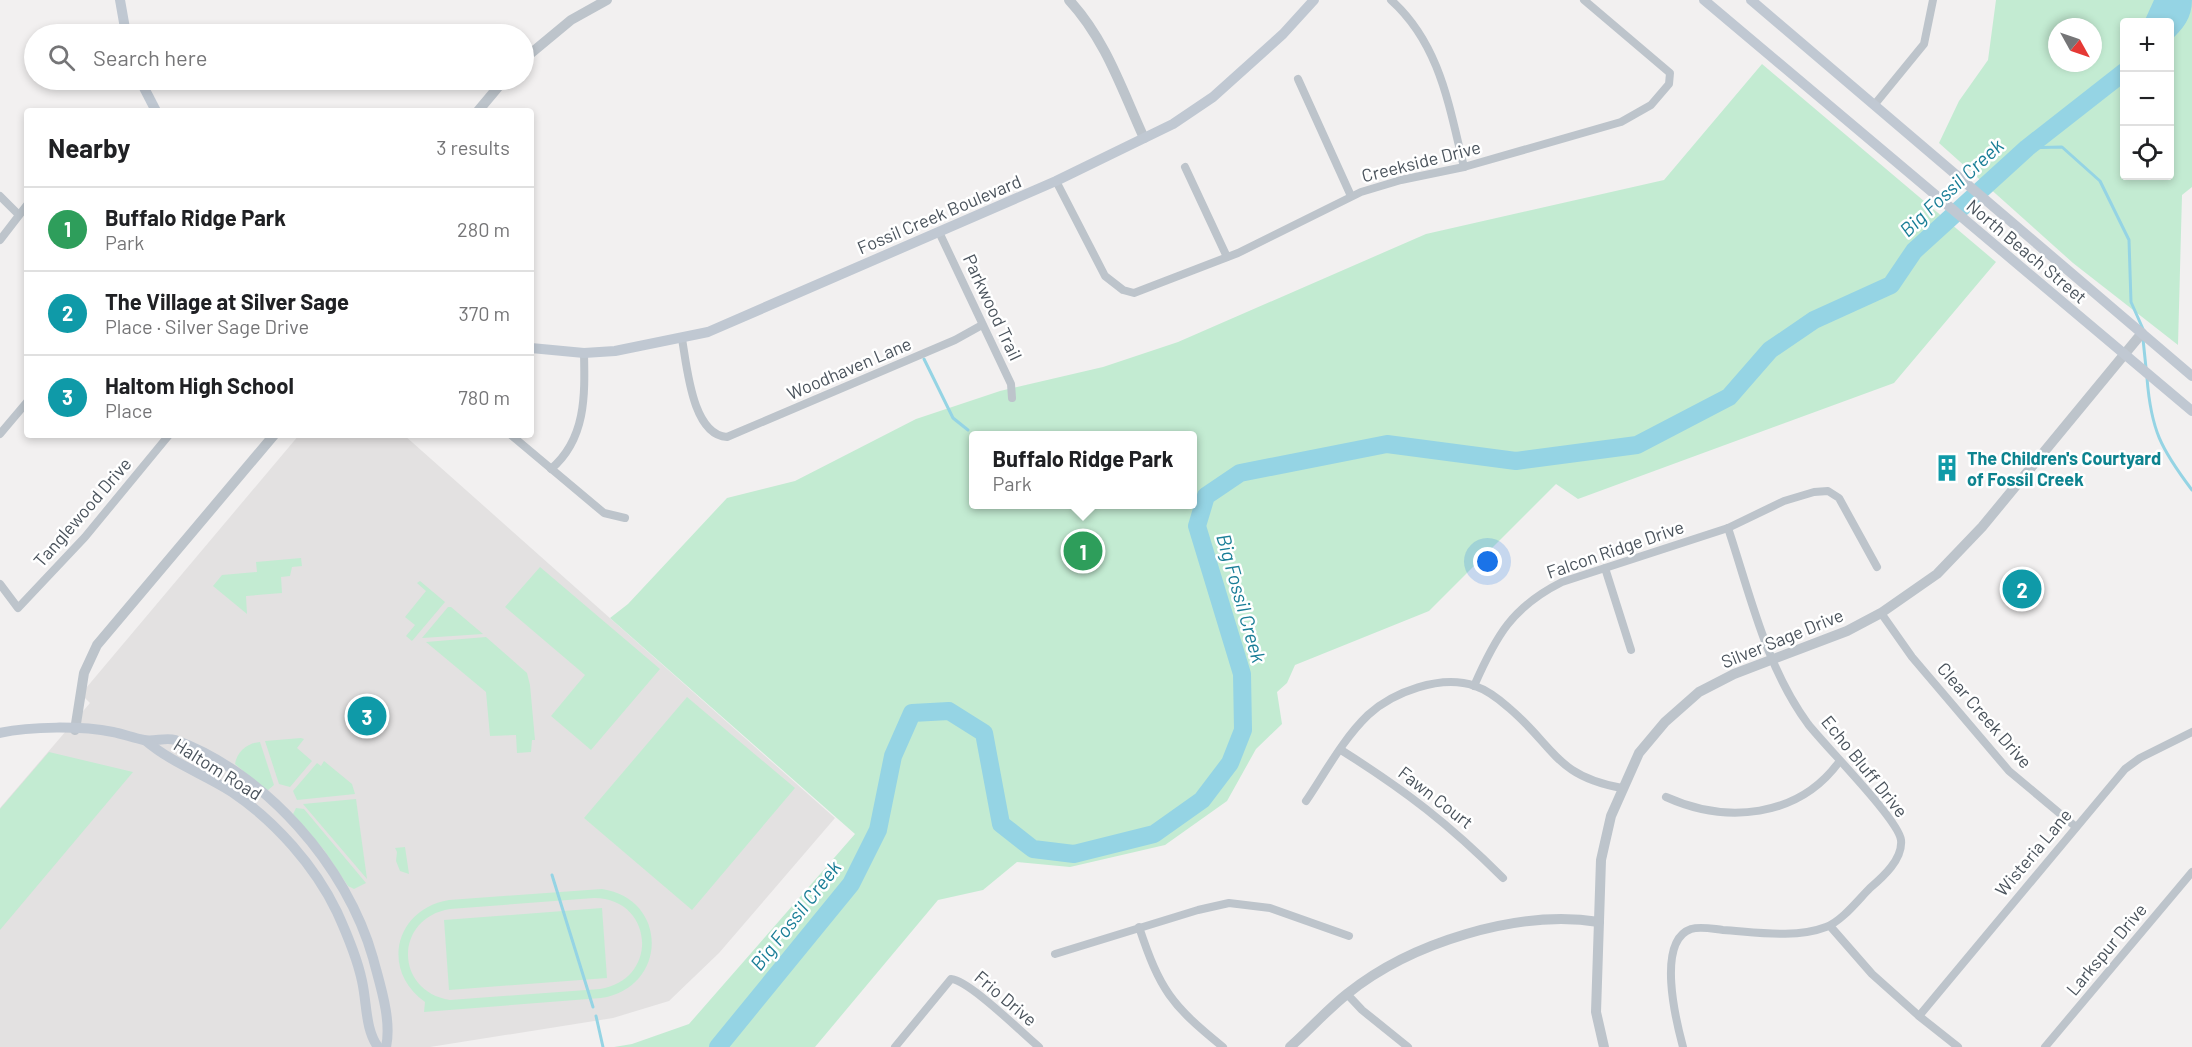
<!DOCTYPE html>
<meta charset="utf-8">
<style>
:root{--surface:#fff;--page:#f2f2f2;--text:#202124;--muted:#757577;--line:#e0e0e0;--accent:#db2777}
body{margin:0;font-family:Barlow,sans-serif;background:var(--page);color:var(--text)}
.controls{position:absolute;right:18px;top:18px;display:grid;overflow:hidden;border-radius:6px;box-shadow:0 3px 9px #0003}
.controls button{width:54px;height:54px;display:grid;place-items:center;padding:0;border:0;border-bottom:2px solid var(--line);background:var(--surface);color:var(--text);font:30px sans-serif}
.compass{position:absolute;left:2048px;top:18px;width:54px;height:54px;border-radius:50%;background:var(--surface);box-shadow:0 3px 9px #0003;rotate:130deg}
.you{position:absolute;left:1488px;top:562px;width:21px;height:21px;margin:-15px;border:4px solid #fff;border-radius:50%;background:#1a73e8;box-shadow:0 0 0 9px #1a73e833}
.badge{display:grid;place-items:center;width:39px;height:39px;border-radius:50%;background:var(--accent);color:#fff;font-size:20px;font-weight:700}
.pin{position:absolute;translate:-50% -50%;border:3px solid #fff;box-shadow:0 2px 6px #0006}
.popup{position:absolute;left:969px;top:431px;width:228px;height:78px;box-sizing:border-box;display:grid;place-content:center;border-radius:6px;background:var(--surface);filter:drop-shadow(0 2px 4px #0005);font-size:20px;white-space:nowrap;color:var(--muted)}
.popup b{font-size:22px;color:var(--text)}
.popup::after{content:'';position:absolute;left:50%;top:100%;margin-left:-12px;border:12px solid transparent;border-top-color:var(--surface)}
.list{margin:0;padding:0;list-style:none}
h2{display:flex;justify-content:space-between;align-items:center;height:78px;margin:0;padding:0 24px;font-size:26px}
h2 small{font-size:20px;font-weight:400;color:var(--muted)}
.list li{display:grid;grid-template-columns:39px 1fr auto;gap:18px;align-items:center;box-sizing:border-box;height:84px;padding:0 24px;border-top:2px solid var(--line)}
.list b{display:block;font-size:22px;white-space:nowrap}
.list p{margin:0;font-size:20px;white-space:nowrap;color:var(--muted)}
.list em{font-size:20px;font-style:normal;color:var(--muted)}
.icon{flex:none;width:33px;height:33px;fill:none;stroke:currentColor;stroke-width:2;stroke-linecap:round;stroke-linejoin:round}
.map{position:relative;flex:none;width:2192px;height:1047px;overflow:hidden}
.search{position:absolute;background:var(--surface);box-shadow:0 3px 9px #0003;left:24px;top:24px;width:510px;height:66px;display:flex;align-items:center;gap:15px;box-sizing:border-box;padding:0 21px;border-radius:33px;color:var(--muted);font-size:22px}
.panel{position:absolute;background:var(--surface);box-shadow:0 3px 9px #0003;left:24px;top:108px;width:510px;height:330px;border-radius:6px}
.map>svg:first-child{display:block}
.education{fill:#e3e1e1}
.green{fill:#c3ebd2;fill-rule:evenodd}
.water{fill:#95d4e4}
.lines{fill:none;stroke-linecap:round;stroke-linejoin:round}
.stream{stroke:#95d4e4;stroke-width:3}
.river{stroke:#95d4e4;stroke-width:18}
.minor{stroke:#bdc4cb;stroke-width:8}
.tertiary{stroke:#bdc4cb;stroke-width:10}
.secondary{stroke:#c0c8d2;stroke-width:10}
.labels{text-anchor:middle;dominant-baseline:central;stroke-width:5;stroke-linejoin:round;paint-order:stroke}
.street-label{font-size:18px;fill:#4a535c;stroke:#fff}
.culture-label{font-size:18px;font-weight:bold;fill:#0d838f;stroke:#fff;text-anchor:start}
.water-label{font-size:20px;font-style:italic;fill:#1a7e97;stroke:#fff}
</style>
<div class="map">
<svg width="2192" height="1047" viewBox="0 0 2192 1047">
<rect width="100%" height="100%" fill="#f2f0f0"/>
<!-- education -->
<polygon class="education" points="299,435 404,435 835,818 719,953 669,1001 613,1018 430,1047 0,1047 0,808 90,703 81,694"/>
<!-- green -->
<g class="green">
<path d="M1996,0H2192V187L2182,195L2178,345L2073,263L1939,143L1959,101L1988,60ZM2124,22H2170V176H2124ZM2057,27H2093V63H2057Z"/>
<path d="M1762,64L1996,262L1894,383L1578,499L1556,484L1429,611L1295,665L1287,683L1277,692L1282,724L1256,749L1227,801L1165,845L1070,867L1017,862L983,890L938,900L815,1047H614L632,1044L689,1024L855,834L610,618L628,604L727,498L795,481L916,419L1000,391L1103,367L1178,342L1426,234L1664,180ZM974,436H1192V504H974Z"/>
<polygon points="301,558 302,566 292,567 290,576 281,577 282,593 246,596 247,614 213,586 222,575 257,572 256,562"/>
<polygon points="540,567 660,669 591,750 551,716 585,675 505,607"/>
<polygon points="420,581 445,602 412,641 406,636 415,625 405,617 426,591 417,583"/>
<polygon points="448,607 451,607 483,634 422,638"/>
<polygon points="486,637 527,673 530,685 535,740 532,740 531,752 517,753 516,735 490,736 486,692 426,642"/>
<polygon points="687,697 795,788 692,910 584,818"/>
<polygon points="301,738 304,739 297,748 312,761 290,787 279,784 265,741"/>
<path d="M260,742L274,785L267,791L235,764C237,751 248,743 260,742Z"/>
<polygon points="49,752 133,772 0,930 0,809"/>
<polygon points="324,761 352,784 355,794 297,800 293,791 317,763 321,766"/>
<polygon points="356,799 367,879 303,804"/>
<polygon points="296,808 304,809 366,883 354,889 348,886 324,850 293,814"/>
<polygon points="405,847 409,874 400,871 396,861 397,852 395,848"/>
<path d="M602,889C669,899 668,988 601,998L424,1012L425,1002C380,970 395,909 449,900ZM594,898C654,898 660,980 600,989L450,1000C394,991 394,918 450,909Z"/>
<polygon points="602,908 607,978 449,990 444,920"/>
</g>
<!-- water -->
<path class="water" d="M2154,0H2192C2192,18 2183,29 2170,41V22H2144Z"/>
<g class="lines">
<!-- stream -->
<g class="stream">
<polyline points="2027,148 2062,147 2100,181 2129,240 2131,302 2143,329"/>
<polyline points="2143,339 2146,368"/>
<polyline points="924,359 953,418 968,430"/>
<path d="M2147,378C2151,430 2161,449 2192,490"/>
<polyline points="552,875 593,1007"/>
<polyline points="596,1016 603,1047"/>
</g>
<!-- river -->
<polyline class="river" points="718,1047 851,884 878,830 893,756 912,713 949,711 984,733 1001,824 1033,849 1074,854 1154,834 1202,800 1230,763 1243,730 1242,674 1197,526 1206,496 1240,473 1387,444 1516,461 1637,445 1729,397 1770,350 1814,320 1891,285 1914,251 2027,148 2124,72"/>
<!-- minor -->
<g class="minor">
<path d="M1391,0C1440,44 1449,106 1464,167"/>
<polyline points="1298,79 1351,196"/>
<polyline points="1875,104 1924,44 1933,0"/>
<polyline points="1185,167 1227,257"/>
<polyline points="1056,181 1105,276 1123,290 1134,293 1238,253 1361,192 1401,180 1464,167 1621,122 1651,105 1669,84 1670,73 1584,0"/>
<polyline points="0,196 18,214"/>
<polyline points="939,232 1011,384 1012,398"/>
<polyline points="0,240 27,205"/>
<path d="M682,339C687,366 692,435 727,437L955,340L982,325"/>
<polyline points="0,434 27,402"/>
<polyline points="511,435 604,513 625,518"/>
<path d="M551,469C586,439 585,396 584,353"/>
<polyline points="1605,568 1631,650"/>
<polyline points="0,584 18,608 85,537 169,435"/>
<polyline points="1881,613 1912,657 2009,771 2076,827"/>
<path d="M1474,686C1496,636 1512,607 1562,582L1728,528L1784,501L1814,492L1828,491L1839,498L1877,567"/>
<path d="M1341,750C1406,791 1449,824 1503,878"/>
<path d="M1666,797C1726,824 1798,818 1839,762"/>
<path d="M1306,801C1325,773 1343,739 1368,715C1393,692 1441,674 1475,686C1487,690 1500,700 1509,708C1555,747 1555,776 1622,788"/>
<polyline points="1830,926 1872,974 1919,1016 1958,1047"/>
<path d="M1139,927C1160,990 1171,1005 1223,1047"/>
<polyline points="1055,954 1198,910 1229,903 1270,908 1349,936"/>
<polyline points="1347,994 1362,1010 1408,1047"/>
<polyline points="1919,1016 2125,769 2140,758 2192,732"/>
<path d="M895,1047L951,979C969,980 1022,1033 1039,1047"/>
<path d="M1683,1047C1676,1021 1656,941 1691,929C1701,926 1713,929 1723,930C1755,932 1795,939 1826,927C1842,921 1858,900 1870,888C1883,877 1903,859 1901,840C1899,820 1825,746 1808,724C1766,667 1750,594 1728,528"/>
<polyline points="2045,1047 2192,872"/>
</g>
<!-- tertiary -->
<g class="tertiary">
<path d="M1069,0C1106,40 1122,90 1144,138"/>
<polyline points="524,59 571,20 607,0"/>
<polyline points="478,111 504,80"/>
<polyline points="75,730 84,673 97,645 274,435"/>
<path d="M1290,1047C1309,1030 1327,1010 1347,994C1410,943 1518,909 1599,922"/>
<polyline points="1604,1047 1596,1012 1601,860 1611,816 1639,753 1665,722 1699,692 1734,674 1847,631 1881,613 1937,574 1982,527 2142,333"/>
</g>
<!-- secondary -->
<g class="secondary">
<polyline points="120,0 126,34"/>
<polyline points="1704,0 2192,411"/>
<polyline points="1751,0 2192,376"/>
<polyline points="140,80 156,111"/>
<polyline points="531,348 584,353 615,351 708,332 1056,181 1173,124 1213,97 1283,34 1314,0"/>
<path d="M0,733C30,726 83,726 113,732C123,734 134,738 144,740C154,742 166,737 175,740C266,773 347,866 373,958C380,985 392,1020 386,1047"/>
<path d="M146,741C172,763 204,774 232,792C275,821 315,866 337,912C347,934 357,957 362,981C367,1003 365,1029 378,1047"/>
</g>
</g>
<!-- icons -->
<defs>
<symbol id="building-bare" viewBox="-9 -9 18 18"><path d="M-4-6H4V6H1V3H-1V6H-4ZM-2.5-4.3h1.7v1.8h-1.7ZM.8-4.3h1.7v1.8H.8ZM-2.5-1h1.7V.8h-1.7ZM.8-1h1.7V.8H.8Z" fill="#0f9aa8" stroke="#fff" stroke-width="2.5" paint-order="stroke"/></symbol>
</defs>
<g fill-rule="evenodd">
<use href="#building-bare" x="1928" y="449" width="38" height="38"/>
</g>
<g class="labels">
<!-- street labels -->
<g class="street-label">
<text transform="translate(1421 161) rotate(-14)">Creekside Drive</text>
<text transform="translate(939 214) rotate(-23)">Fossil Creek Boulevard</text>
<text transform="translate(2027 251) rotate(40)">North Beach Street</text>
<text transform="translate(993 307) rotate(65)">Parkwood Trail</text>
<text transform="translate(849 368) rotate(-23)">Woodhaven Lane</text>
<text transform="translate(82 512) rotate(-49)">Tanglewood Drive</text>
<text transform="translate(1615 549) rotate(-19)">Falcon Ridge Drive</text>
<text transform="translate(1782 638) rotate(-22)">Silver Sage Drive</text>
<text transform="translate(1985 715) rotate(49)">Clear Creek Drive</text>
<text transform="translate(1865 766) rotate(51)">Echo Bluff Drive</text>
<text transform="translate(218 769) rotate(32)">Haltom Road</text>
<text transform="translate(1436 797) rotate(38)">Fawn Court</text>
<text transform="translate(2033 852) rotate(-50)">Wisteria Lane</text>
<text transform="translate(2106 949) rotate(-50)">Larkspur Drive</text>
<text transform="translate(1006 998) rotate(40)">Frio Drive</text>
</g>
<!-- culture labels -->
<g class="culture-label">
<text x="1967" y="458">The Children's Courtyard<tspan x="1967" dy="21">of Fossil Creek</tspan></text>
</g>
<!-- water labels -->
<g class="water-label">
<text transform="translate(1951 187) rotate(-43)">Big Fossil Creek</text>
<text transform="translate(1242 598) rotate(74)">Big Fossil Creek</text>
<text transform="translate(795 915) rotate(-52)">Big Fossil Creek</text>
</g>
</g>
</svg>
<div class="controls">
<button>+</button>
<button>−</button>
<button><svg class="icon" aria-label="locate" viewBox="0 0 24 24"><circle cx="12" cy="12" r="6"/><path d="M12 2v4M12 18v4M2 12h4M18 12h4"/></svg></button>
</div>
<svg class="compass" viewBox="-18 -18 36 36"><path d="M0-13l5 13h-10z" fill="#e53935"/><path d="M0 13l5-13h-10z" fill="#757577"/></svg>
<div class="you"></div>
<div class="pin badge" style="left:1083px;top:551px;background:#2e9e5b">1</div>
<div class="popup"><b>Buffalo Ridge Park</b>Park</div>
<div class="pin badge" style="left:2022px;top:589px;background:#0f9aa8">2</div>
<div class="pin badge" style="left:367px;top:716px;background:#0f9aa8">3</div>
<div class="search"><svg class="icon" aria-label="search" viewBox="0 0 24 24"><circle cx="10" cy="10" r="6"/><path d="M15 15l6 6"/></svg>Search here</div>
<section class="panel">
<h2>Nearby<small>3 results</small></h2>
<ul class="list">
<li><span class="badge" style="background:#2e9e5b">1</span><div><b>Buffalo Ridge Park</b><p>Park</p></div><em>280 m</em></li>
<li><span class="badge" style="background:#0f9aa8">2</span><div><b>The Village at Silver Sage</b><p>Place · Silver Sage Drive</p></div><em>370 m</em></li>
<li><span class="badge" style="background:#0f9aa8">3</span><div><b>Haltom High School</b><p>Place</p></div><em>780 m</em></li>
</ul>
</section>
</div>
